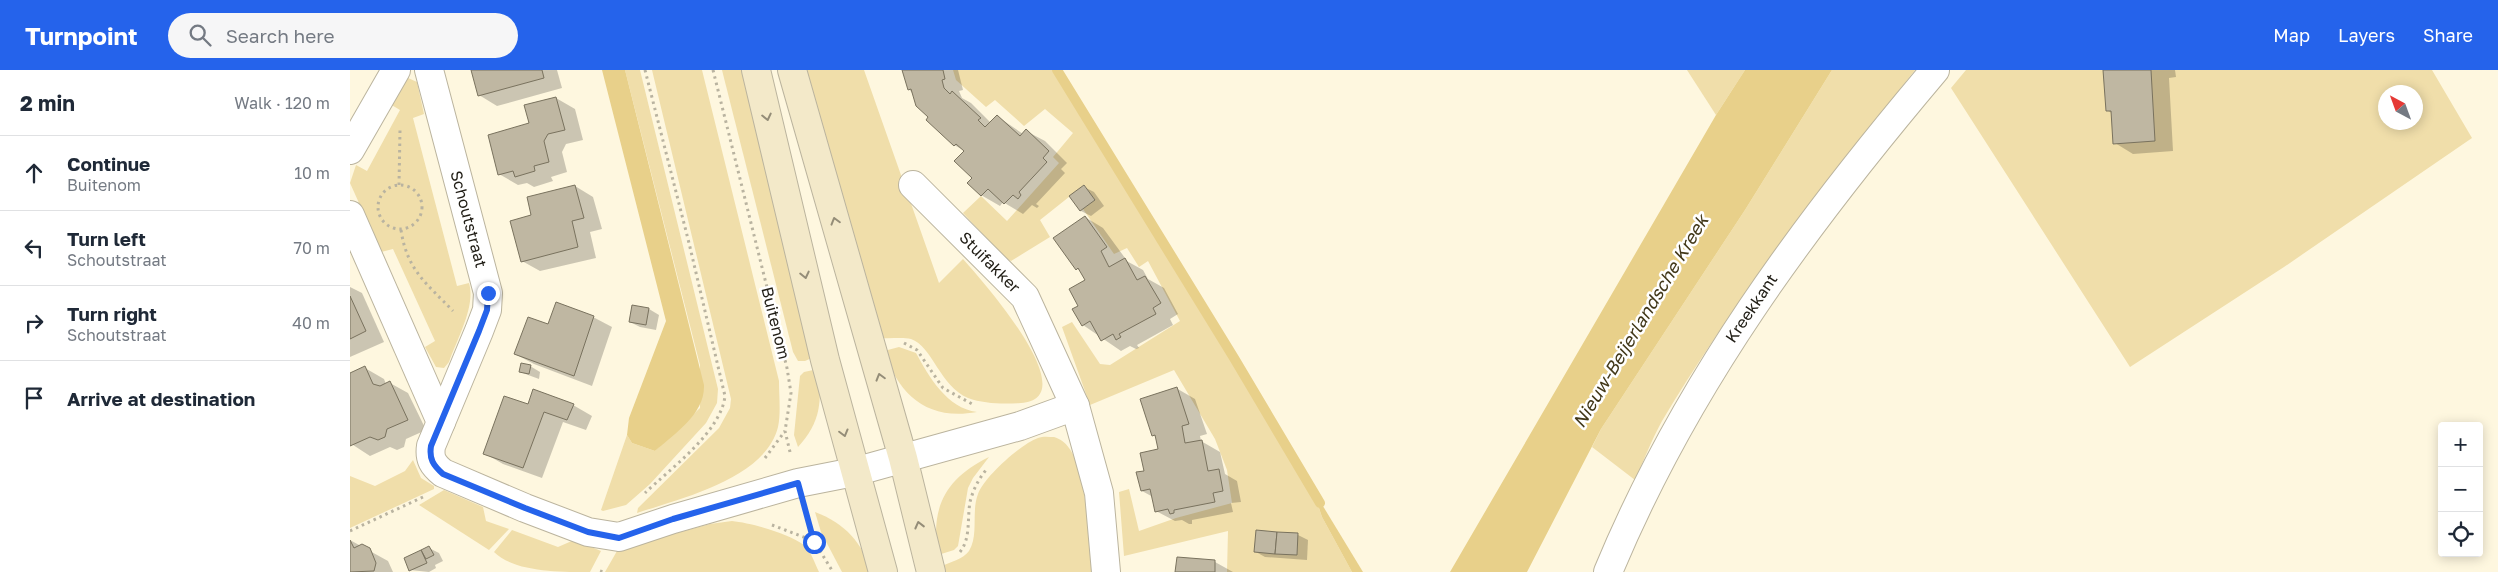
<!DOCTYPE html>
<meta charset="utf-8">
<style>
:root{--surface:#fff;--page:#f6f6f7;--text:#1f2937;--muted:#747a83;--line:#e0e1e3;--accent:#2563eb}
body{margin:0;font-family:"Golos Text",sans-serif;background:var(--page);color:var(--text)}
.controls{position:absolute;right:15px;bottom:15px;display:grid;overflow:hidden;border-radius:5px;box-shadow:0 2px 12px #0003}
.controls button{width:45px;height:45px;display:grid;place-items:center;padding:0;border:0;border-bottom:1px solid var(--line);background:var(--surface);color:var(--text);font:25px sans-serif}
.compass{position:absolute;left:2028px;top:15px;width:45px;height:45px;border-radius:50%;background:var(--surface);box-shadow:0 2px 12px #0003;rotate:319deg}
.stop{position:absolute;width:15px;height:15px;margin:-11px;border:4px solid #2563eb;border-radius:50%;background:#fff}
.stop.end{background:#2563eb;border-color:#fff;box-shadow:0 1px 5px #0008}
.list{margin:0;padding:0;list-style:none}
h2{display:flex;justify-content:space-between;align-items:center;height:65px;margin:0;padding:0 20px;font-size:21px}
h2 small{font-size:16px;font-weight:400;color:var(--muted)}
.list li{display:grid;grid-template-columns:32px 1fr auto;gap:15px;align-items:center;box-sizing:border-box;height:75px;padding:0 20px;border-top:1px solid var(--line)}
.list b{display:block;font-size:19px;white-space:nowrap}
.list p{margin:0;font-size:16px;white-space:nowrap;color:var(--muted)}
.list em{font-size:16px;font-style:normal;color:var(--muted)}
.icon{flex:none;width:28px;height:28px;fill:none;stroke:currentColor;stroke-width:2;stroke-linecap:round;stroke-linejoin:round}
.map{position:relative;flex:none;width:2148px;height:502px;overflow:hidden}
header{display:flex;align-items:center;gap:30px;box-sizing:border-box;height:70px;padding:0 25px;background:var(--accent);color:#fff}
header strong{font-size:24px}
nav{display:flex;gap:28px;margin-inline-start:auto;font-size:18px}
.search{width:350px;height:45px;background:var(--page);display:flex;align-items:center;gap:12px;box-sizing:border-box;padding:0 18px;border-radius:28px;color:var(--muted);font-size:19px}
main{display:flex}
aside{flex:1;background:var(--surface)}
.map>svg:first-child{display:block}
.green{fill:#f0deaa;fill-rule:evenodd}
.water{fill:#e8d08a}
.shadow{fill:#0003}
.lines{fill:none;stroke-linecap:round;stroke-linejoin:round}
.stream{stroke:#e8d08a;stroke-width:10}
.building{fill:#bfb7a2;stroke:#79725e}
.minor-casing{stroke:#bbb49e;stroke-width:30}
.secondary-casing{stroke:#bbb49e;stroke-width:30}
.path{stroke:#b9b3a0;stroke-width:3;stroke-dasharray:2.5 4;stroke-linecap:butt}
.minor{stroke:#fff;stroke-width:28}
.secondary{stroke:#f3e9c9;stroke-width:28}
.oneway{stroke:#948d78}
.route{stroke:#2563eb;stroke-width:6}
.labels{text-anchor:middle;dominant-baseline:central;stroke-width:5;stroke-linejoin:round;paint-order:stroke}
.street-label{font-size:16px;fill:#201d15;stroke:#fff}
.water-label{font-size:18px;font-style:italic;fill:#423819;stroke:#fff}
</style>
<header>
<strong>Turnpoint</strong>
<div class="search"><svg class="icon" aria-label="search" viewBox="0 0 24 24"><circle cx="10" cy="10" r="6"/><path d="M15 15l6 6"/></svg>Search here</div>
<nav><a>Map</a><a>Layers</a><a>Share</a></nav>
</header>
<main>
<aside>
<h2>2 min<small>Walk · 120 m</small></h2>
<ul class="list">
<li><svg class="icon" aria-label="ahead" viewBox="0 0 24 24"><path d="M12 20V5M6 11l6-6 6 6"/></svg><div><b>Continue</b><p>Buitenom</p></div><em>10 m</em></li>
<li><svg class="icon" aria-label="left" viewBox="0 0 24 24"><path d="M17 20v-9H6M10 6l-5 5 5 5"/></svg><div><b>Turn left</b><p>Schoutstraat</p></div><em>70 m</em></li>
<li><svg class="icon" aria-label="right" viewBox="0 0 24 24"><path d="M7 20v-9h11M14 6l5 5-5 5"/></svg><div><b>Turn right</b><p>Schoutstraat</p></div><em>40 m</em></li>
<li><svg class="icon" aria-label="arrive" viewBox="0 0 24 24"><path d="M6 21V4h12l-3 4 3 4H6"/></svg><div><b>Arrive at destination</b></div></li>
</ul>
</aside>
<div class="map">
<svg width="2148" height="502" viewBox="0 0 2148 502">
<rect width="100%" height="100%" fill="#fef7df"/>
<!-- green -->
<g class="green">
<polygon points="275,0 290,0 368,319 367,333 356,353 300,414 276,435 253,441 251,440 277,365 282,373 305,381 350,338 350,295"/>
<path d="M302,0H352L429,311C429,326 431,343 428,357C415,409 331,428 287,443L288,438L369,358L380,338L381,329Z"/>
<polygon points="372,0 393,0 464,287 455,291 448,291 443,282"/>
<path d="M454,0H514L589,213L613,189C628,206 738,328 671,333C654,334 634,334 618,328C590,316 582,276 561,269C552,267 541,269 531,268Z"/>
<polygon points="603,0 707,0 884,288 964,423 972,447 1002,502 877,502 878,461 774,486 769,422 779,419 789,461 826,448 882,433 877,400 865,369 824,300 740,335 712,257 722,252 750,294 760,295 830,251 798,191 789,197 777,178 764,184 733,139 745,130 734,115 690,150 700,167 661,191 654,187 613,143 631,126 657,151 709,93 703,87 723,63 695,39 674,56 645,30 636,37 606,10"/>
<polygon points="1337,0 1395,0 1366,45"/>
<path d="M1482,0H1565C1476,113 1386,227 1312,351C1302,369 1294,390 1285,410L1242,377L1251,359L1395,140Z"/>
<path d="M1616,0H2082L2122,68L1934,197L1780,297L1601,18ZM2036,22H2066V52H2036Z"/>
<path d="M58,8L67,12L74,44L63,48L107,216L119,213C126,236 107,269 99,292L94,298L86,297L75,277L85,271L43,179L31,182L0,113L6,95L17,101L50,40L40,34L53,12Z"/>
<path d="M549,277L566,283C579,307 597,338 627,342C577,351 549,325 534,281Z"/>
<path d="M468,299C472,331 471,352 448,377L444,365L450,306L454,302Z"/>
<path d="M704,367C710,369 715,372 719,378C736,400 740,473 742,502H594L592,496C601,492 613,489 619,481C629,465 621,442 628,424C634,407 671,374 688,368C693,366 699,367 704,367Z"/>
<path d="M639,387L623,408L618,418L608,476L604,480L588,485C580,437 596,408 639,387Z"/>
<polygon points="63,390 71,408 84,416 84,419 0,458 0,406 25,416 55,401"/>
<polygon points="94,420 133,437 136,451 159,459 139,480 69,435"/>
<path d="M465,442C495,453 512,473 522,502H492L471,462Z"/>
<path d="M382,451C401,453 438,463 454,475C460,479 465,494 469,502H255L267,481L271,478L360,454Z"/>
<path d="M162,460L208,477L224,470L251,481L240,502C209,502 164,502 144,482Z"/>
</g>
<!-- water -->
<g class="water">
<path d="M252,0H275L354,315C355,344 325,363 305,381L282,373L277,365L279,348L316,251Z"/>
<polygon points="1395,0 1482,0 1395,140 1251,359 1177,502 1100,502 1366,45"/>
<polygon points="964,423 965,423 1013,502 1002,502 972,447"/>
</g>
<!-- shadow -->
<g class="shadow">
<polygon points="122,0 207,0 212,18 147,36 129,25"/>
<polygon points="554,0 608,0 613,20 609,21 612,28 621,33 641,53 647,46 673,64 676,61 695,71 717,93 711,99 715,103 686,134 689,136 687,138 682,135 673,144 653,132 650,136 631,125 615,81 604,75 580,47 559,19"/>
<polygon points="1754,0 1825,0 1826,7 1819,8 1823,81 1783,84 1765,73 1763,44 1757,40"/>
<polygon points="206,28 225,39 233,70 216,74 212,82 217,102 201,107 203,111 184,117 177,113 168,115 149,104 181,54 176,36"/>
<polygon points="225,116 243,127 252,159 240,162 246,188 190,201 172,191 183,146"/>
<polygon points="734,117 744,122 754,136 741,146 731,141 721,127"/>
<polygon points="735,147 753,158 775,188 773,189 793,200 798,209 814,218 828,244 820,249 823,255 787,275 789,278 786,279 780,276 771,281 733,255 730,236 737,211 731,201 727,199"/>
<polygon points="0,217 12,223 34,272 0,287"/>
<polygon points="283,237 299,239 309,245 306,260 290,257 280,252"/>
<polygon points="243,247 262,257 242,316 184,294 165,284 198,255"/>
<polygon points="180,296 190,302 189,309 170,302"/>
<polygon points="15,298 34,309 36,314 40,313 58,323 76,360 56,369 54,377 47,380 40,377 20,386 0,373 0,305"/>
<polygon points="826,318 845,329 857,364 850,366 851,371 870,382 875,404 887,411 891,432 881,433 883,442 842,450 842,454 839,454 832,450 825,451 806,441 803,427 792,421 795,402 809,380 806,367 803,365"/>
<polygon points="223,335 242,346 236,360 213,352 192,408 153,394 134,383 178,336"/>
<polygon points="948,465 958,470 957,490 915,487 906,482"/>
<polygon points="0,470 38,491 43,502 0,502"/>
<polygon points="79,478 89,483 93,491 85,495 86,498 79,502 60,500 55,489"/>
<polygon points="865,492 883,502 827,502"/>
</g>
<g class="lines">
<!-- stream -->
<polyline class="stream" points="707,0 884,288 970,433"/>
</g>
<!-- building -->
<g class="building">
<polygon points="121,0 192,0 194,8 128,26"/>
<polygon points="552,0 593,0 595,9 592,10 594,18 600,24 602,21 631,48 628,50 635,57 647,45 670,66 676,59 699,81 693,88 697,92 669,122 671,125 668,129 663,125 654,134 638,119 631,126 617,113 622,108 604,91 614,81 606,74 604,76 576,50 578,47 566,36 561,19 558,20"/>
<polygon points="1753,0 1801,0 1805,71 1763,74 1761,41 1756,41"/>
<polygon points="206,27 215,60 198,64 194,71 199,92 184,96 185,101 165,107 163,101 148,105 138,65 179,53 174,35"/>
<polygon points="225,115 234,148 222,151 228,177 171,192 160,151 181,145 177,127"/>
<polygon points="734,115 745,130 730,141 719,126"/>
<polygon points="735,146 757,177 751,181 759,197 775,188 787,210 795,206 811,233 803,238 806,244 769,264 771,267 766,270 763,264 751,271 740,251 732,256 722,239 728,236 719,219 735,210 728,198 726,200 703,168"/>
<polygon points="0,226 16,261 0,269"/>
<polygon points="206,232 244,246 224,306 164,284 178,247 198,254"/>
<polygon points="282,235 299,238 296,255 279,252"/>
<polygon points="171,293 181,295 179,304 169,302"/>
<polygon points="15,296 23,314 30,316 40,311 58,350 37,359 35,367 28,370 20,367 0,376 0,303"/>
<polygon points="827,317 839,354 832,356 835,373 852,370 858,401 869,399 873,421 863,423 865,432 824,440 824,443 820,444 818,439 805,442 800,419 791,421 786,402 794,401 790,383 808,379 805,365 802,366 790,329"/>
<polygon points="183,319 224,334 217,350 194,342 173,398 133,384 154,326 178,334"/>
<polygon points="906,460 927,462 925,484 904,482"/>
<polygon points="927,462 948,463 947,485 925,484"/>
<polygon points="0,470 4,478 12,474 20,478 26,493 24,501 0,502"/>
<polygon points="79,476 84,485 76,489 71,480"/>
<polygon points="71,480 77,493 59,501 54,488"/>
<polygon points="827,487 865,490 865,502 825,502"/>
</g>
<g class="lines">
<defs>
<g id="minor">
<path d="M79,0L138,223L137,240L129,261L81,376C79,389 83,395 93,403L175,438L238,462L269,467L323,449L448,413L504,402L670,356L725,336"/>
<polyline points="0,80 46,0"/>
<polyline points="563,115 675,227 725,336 749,423 756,502"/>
<polyline points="0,145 91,352"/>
<path d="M1258,502C1336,314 1454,155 1585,0"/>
</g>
<g id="secondary">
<polyline points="406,0 475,290 533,502"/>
<polyline points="442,0 553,388 581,502"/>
</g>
</defs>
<!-- minor casing -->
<use href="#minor" class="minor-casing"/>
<!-- secondary casing -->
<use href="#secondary" class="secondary-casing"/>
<!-- path -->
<g class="path">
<path d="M295,0L339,173L375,326C371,362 320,399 295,423"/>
<polyline points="363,0 437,298 441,323 435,361 440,382"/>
<circle cx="50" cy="137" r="22"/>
<polyline points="49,115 50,60"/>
<path d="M51,160C57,200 76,213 103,241"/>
<polyline points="554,273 567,280 593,318 624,335"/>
<polyline points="415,388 435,361"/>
<polyline points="457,444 464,471 483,502"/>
<polyline points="422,455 464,471"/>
<polyline points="0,461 73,427"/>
<path d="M610,482C621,468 617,449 620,432C623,420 628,410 636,400"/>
<polyline points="250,501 253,502"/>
</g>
<!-- minor -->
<use href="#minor" class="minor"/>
<!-- secondary -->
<use href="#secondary" class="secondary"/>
</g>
<!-- one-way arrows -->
<defs><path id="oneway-chevron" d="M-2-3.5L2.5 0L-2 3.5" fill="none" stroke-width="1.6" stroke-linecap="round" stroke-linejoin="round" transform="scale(1.25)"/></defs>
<g class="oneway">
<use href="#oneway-chevron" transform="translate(417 47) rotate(77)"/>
<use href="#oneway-chevron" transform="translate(485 151) rotate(-106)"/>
<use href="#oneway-chevron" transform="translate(455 205) rotate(77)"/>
<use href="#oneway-chevron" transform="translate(530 307) rotate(-106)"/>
<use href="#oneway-chevron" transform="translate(494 363) rotate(75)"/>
<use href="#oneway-chevron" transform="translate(569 455) rotate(-104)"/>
</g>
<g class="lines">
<!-- route -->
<path class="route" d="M138,223L137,240L129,261L81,376C79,389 83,395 93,404L175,438L238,462L269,468L323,449L448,413L464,472"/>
</g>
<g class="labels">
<!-- street labels -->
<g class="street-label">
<text transform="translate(119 149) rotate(75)">Schoutstraat</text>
<text transform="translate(640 192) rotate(45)">Stuifakker</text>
<text transform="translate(1401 238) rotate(-56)">Kreekkant</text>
<text transform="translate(426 253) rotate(76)">Buitenom</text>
</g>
<!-- water labels -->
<g class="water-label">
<text transform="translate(1290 251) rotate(-59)">Nieuw-Beijerlandsche Kreek</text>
</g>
</g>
</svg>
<div class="controls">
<button>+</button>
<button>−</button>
<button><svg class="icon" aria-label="locate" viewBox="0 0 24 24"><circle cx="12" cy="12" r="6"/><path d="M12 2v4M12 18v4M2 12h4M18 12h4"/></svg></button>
</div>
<svg class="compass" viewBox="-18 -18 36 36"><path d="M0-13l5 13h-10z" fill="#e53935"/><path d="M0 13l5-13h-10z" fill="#747a83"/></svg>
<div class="stop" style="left:464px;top:472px"></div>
<div class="stop end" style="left:138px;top:223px"></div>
</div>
</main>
